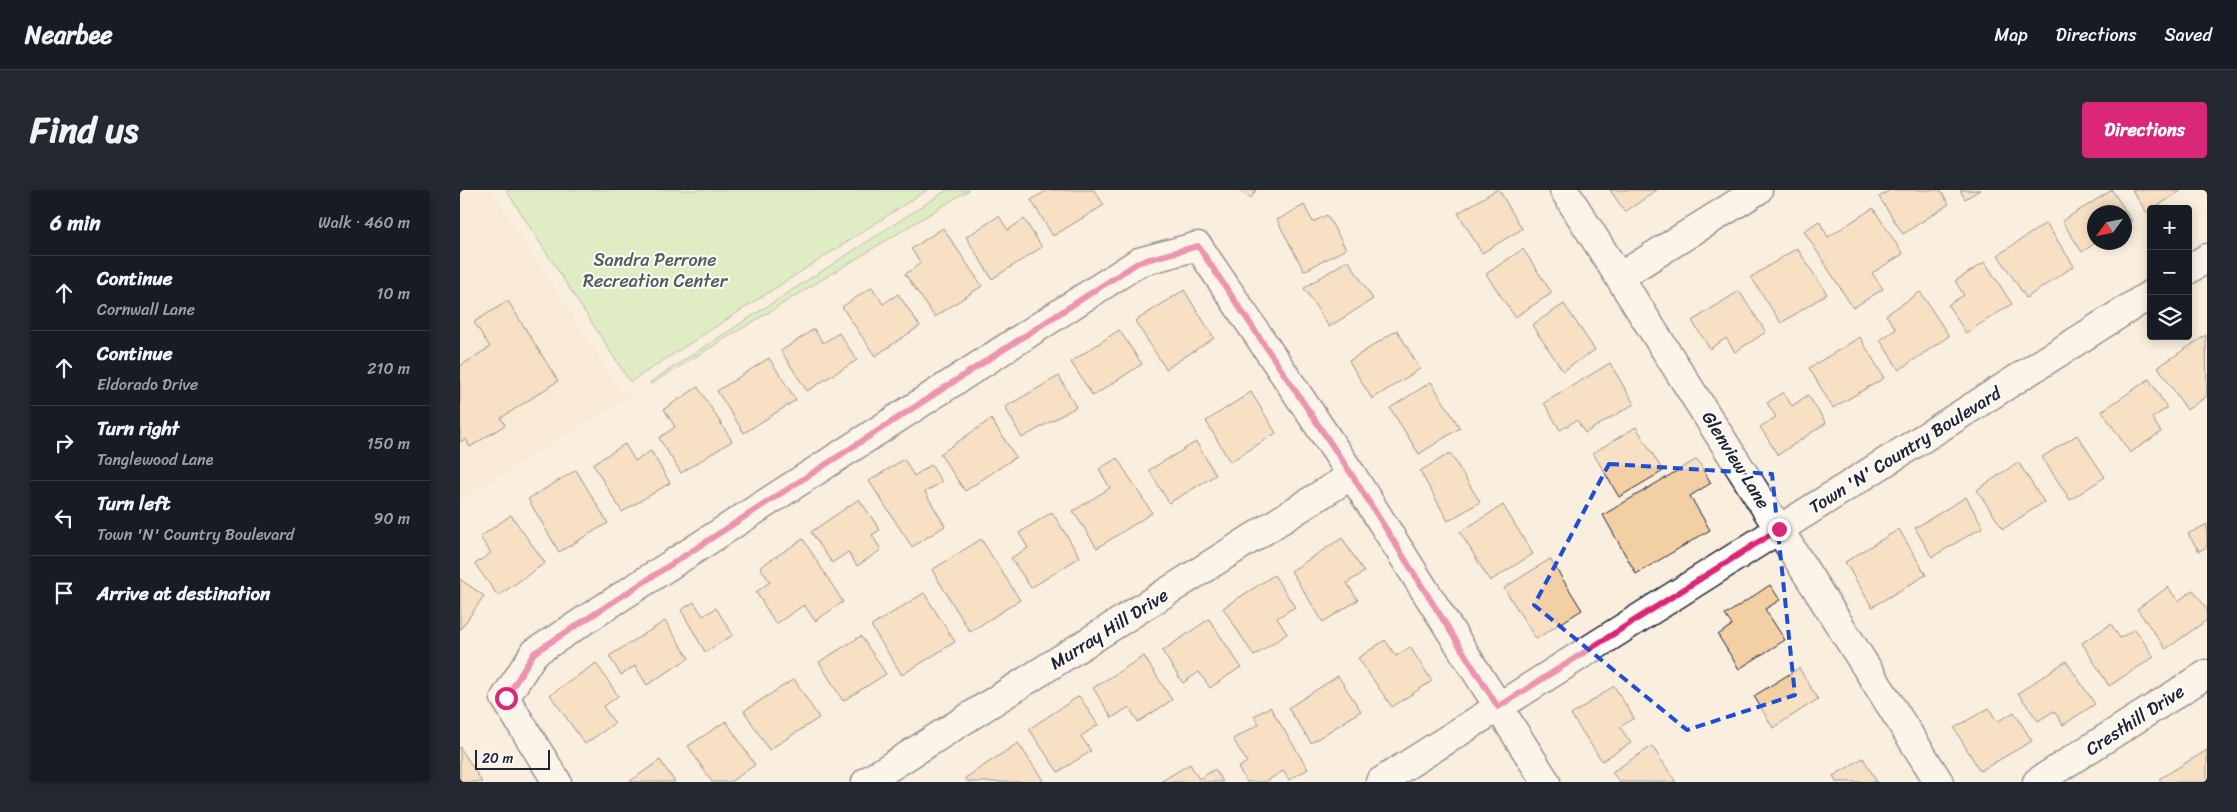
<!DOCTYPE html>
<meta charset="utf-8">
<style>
:root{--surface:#171b24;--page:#242831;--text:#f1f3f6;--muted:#9ea1a6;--line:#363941;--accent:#db2777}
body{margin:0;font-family:Sriracha,sans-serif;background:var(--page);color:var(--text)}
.controls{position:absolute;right:15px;top:15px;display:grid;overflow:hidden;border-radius:5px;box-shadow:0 2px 12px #0003}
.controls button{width:45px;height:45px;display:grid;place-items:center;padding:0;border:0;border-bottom:1px solid var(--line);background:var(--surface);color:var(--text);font:25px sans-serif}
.compass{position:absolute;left:1627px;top:15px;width:45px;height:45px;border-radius:50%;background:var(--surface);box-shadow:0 2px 12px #0003;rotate:237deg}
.scale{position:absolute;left:15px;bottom:12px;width:75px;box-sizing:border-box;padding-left:5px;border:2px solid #22223b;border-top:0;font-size:14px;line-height:18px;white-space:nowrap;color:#22223b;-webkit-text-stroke:4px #fdfcf7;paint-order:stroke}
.stop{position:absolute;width:15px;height:15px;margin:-11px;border:4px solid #db2777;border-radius:50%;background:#fff}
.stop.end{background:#db2777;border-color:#fff;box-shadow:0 1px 5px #0008}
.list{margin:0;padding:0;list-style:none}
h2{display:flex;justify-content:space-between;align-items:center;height:65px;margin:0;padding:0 20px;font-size:21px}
h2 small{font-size:16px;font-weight:400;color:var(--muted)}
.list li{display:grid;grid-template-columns:32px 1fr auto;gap:15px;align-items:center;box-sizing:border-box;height:75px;padding:0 20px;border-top:1px solid var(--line)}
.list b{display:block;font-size:19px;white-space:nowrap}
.list p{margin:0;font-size:16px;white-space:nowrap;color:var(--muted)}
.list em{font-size:16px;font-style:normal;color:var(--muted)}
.icon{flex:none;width:28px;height:28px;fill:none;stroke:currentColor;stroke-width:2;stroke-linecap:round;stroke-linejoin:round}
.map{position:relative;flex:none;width:1747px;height:592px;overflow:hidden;border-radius:5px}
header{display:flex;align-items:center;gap:30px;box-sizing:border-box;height:70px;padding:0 25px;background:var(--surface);border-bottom:1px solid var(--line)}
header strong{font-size:24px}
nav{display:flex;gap:28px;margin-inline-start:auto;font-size:18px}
.intro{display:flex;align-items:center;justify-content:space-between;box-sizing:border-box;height:120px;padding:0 30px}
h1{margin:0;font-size:35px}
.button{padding:12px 22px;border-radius:5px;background:var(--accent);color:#fff;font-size:18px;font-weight:700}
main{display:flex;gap:30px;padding:0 30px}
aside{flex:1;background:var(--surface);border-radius:5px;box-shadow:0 2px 12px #0003}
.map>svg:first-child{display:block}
.built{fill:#f8e5cd}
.green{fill:#c0e9a5;stroke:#718670}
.building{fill:#f3cfa4;stroke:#22223b}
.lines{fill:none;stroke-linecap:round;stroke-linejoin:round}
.minor-casing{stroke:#22223b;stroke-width:31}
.tertiary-casing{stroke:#22223b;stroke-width:31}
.minor{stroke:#fdfcf7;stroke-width:28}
.tertiary{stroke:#fdfcf7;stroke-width:28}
.route{stroke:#db2777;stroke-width:6}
.marked{fill:none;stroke:#1d4ed8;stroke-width:4;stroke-dasharray:10 6;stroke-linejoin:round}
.labels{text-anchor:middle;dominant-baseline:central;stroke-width:4;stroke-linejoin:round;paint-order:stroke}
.park-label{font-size:18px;fill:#515e5b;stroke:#fdfcf7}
.street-label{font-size:18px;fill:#22223b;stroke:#fdfcf7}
</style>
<header>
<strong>Nearbee</strong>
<nav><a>Map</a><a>Directions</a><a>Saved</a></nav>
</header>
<div class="intro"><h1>Find us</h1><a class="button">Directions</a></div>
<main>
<aside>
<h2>6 min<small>Walk · 460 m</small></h2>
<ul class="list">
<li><svg class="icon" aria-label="ahead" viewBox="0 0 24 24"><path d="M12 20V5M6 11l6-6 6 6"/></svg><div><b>Continue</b><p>Cornwall Lane</p></div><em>10 m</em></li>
<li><svg class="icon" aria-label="ahead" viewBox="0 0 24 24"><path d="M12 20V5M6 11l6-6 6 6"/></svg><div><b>Continue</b><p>Eldorado Drive</p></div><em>210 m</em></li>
<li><svg class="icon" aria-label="right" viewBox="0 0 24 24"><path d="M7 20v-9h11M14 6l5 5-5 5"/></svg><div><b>Turn right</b><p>Tanglewood Lane</p></div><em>150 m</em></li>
<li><svg class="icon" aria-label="left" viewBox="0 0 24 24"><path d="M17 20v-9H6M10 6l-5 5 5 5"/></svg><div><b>Turn left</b><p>Town 'N' Country Boulevard</p></div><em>90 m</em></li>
<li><svg class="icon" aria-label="arrive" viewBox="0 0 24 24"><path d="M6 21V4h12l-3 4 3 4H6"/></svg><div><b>Arrive at destination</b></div></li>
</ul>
</aside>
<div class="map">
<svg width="1747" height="592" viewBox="0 0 1747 592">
<rect width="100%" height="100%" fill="#faeede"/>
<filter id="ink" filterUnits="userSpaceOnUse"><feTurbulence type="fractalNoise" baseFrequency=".02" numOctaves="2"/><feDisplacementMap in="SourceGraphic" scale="10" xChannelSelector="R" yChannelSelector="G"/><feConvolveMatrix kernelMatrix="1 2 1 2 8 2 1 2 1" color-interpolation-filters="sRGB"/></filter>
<g filter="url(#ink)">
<!-- built -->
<polygon class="built" points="0,0 31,0 160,199 165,203 173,203 190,192 191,194 0,310"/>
<!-- green -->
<g class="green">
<polygon points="46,0 467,0 170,192"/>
<polygon points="487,0 509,0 191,194 190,192"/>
</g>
<!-- building -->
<g class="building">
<polygon points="587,0 634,0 644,15 593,46 571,10"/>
<polygon points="777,0 796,0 791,8"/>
<polygon points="1036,0 1039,0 1062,39 1022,63 998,23"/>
<polygon points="1150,0 1197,0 1165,22"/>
<polygon points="1430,0 1480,0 1489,14 1443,44 1419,7"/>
<polygon points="1500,0 1520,0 1505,9"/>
<polygon points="1652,0 1672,31 1664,35 1664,22 1634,22 1634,52 1637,52 1622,62 1602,31"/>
<polygon points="1672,0 1722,0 1687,23"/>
<polygon points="844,15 853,32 867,25 886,59 844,81 817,30"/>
<polygon points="1413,18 1443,64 1412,83 1423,99 1393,118 1344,41 1359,31 1368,47"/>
<polygon points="539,26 548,40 564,29 582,57 532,89 506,47"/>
<polygon points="1586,33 1614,76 1566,108 1538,65"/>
<polygon points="483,38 522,96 475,127 445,84 461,73 451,59"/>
<polygon points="1337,58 1367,104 1321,133 1291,87"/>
<polygon points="1063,59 1092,103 1055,127 1026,84"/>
<polygon points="888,70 913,109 869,137 844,98"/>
<polygon points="1525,72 1552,114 1506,143 1488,115 1504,105 1495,91"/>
<polygon points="412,97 423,114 438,104 460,136 415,166 382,117"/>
<polygon points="724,100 754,148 706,179 675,131"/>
<polygon points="1279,101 1306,142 1275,162 1266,148 1250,159 1232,131"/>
<polygon points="1460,102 1489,146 1439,180 1420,150 1436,139 1426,125"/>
<polygon points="48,111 98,191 41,228 45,235 10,257 6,249 0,252 0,176 30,157 14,132"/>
<polygon points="1104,114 1135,160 1103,181 1072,135"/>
<polygon points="354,139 363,153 379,143 397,170 347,201 321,161"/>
<polygon points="659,140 682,174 633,206 611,172"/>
<polygon points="937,140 960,179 912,209 889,171"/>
<polygon points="1746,145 1747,206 1727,220 1698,177"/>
<polygon points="1400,147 1424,188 1373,218 1349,178"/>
<polygon points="309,168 336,210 284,243 257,201"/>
<polygon points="1150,173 1174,214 1125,243 1117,230 1100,240 1084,213"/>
<polygon points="599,186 616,217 562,248 545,217"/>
<polygon points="1689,189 1707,218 1692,228 1701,242 1670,263 1642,221"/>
<polygon points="971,192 1000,238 959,264 930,218"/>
<polygon points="238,197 272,251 221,283 199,248 215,237 204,219"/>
<polygon points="791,202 816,243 770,272 746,231"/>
<polygon points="1323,202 1332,216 1348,205 1366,233 1318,265 1300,237 1316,227 1307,213"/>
<polygon points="531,229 556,267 505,301 480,264"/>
<polygon points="1176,237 1203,281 1159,307 1133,263"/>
<polygon points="1617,245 1645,287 1610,310 1582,267"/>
<polygon points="736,252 756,285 709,313 689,280"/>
<polygon points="165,254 175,271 191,261 210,293 162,322 133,274"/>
<polygon points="990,263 1020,312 988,331 960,281"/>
<polygon points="657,268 692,323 637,358 613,321 650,298 639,279"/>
<polygon points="444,269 454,286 471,275 482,292 465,302 485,336 452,357 409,291"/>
<polygon points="1237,269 1251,293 1230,306 1250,340 1176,384 1143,325"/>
<polygon points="1558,272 1584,312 1543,339 1517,300"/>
<polygon points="116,280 148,333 99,362 68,309"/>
<polygon points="1506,307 1523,337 1472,367 1455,338"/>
<polygon points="399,309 420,340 412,345 421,360 397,376 388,362 372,373 351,342"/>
<polygon points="1043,315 1073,364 1030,391 1000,342"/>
<polygon points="592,322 620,367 571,398 551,368 568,358 559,343"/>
<polygon points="51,325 85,373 38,406 15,374 31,363 20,347"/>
<polygon points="1747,334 1747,357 1739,361 1728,344"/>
<polygon points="1439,339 1466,385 1412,417 1385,372"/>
<polygon points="882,348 904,382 887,393 898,410 863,432 831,381"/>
<polygon points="343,349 383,412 355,431 344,415 316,434 296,402 310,392 300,377"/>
<polygon points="521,349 560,410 510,442 472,380"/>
<polygon points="1090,369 1122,420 1076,449 1044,398"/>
<polygon points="814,385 835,417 817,428 827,444 794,466 763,418"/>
<polygon points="0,389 24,406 0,440"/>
<polygon points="1310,395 1320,410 1305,419 1325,450 1279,479 1258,445 1272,435 1265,425"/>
<polygon points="1708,397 1718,411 1733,400 1747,419 1747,430 1706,459 1677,419"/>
<polygon points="464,403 495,452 442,485 411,436"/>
<polygon points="234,412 243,426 256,418 273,445 245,462 221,420"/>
<polygon points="749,429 781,477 750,498 739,482 723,493 702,461"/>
<polygon points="205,431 229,468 187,495 175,476 161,485 149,466"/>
<polygon points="1651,434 1660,448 1675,439 1694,467 1649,496 1622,453"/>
<polygon points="401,446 426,484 383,511 359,472"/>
<polygon points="925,450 936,466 950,457 972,491 932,517 898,468"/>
<polygon points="684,466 712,510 678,532 669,517 652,528 633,498"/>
<polygon points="1606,471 1635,514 1603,535 1594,521 1578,531 1558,503"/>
<polygon points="136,473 158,506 143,517 155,533 125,554 90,505"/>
<polygon points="1339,478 1358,509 1313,538 1294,506"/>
<polygon points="878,486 901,521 851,553 828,518"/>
<polygon points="334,489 359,528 309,560 284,521"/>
<polygon points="1154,496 1174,528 1160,537 1171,553 1142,571 1111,525"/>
<polygon points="619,506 638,535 621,546 631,561 598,582 569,539"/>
<polygon points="810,517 848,579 829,590 823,581 805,592 787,592 778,578 787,572 773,549 799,534 794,526"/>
<polygon points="1529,518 1537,532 1554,522 1572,551 1520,581 1494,538"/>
<polygon points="266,531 295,575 270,592 252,592 228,556"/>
<polygon points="558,553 583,590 580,592 508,592 505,588"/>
<polygon points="1192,556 1216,592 1159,592 1152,582"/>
<polygon points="0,557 22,592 0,592"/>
<polygon points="1747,560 1747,592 1701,592 1699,589"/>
<polygon points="1403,568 1417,592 1376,592 1373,586"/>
<polygon points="200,570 215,592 169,592"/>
<polygon points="730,574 739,589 755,579 763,592 700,592"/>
</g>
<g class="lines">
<defs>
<g id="minor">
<polyline points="1104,0 1479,592"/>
<polyline points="1161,86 1298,0"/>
<polyline points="97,592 45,508 74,463 679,72 738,56 892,285 1086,592"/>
<polyline points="406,592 892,285"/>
<polyline points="1577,592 1747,484"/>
</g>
<g id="tertiary">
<polyline points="1728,80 1747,68"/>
<polyline points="920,592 1691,104"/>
</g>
</defs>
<!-- minor casing -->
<use href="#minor" class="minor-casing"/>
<!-- tertiary casing -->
<use href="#tertiary" class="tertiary-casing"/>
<!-- minor -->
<use href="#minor" class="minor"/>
<!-- tertiary -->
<use href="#tertiary" class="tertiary"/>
</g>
</g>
<g class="lines" filter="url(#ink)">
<!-- route -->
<polyline class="route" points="46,508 74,463 679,72 738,56 892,285 1038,517 1319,339"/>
</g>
<!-- marked area -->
<path d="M0 0H1747V592H0ZM1149,274L1312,284L1335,505L1227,540L1074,415Z" fill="#faeede" fill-opacity=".55" fill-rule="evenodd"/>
<path class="marked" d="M1149,274L1312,284L1335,505L1227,540L1074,415Z"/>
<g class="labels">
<!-- park labels -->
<g class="park-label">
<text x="195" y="70">Sandra Perrone<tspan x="195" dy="21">Recreation Center</tspan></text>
</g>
<!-- street labels -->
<g class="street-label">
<text transform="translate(1445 260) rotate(-32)">Town 'N' Country Boulevard</text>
<text transform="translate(1276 270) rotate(58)">Glenview Lane</text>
<text transform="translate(649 439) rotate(-32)">Murray Hill Drive</text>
<text transform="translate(1675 530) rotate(-33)">Cresthill Drive</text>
</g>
</g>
</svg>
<div class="controls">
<button>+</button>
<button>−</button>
<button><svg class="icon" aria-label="layers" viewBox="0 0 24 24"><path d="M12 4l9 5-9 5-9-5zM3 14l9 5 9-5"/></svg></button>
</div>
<svg class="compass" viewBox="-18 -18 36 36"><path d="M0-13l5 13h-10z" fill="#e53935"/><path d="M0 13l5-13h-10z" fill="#9ea1a6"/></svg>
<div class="scale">20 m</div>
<div class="stop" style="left:46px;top:508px"></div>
<div class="stop end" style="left:1319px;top:339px"></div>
</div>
</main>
